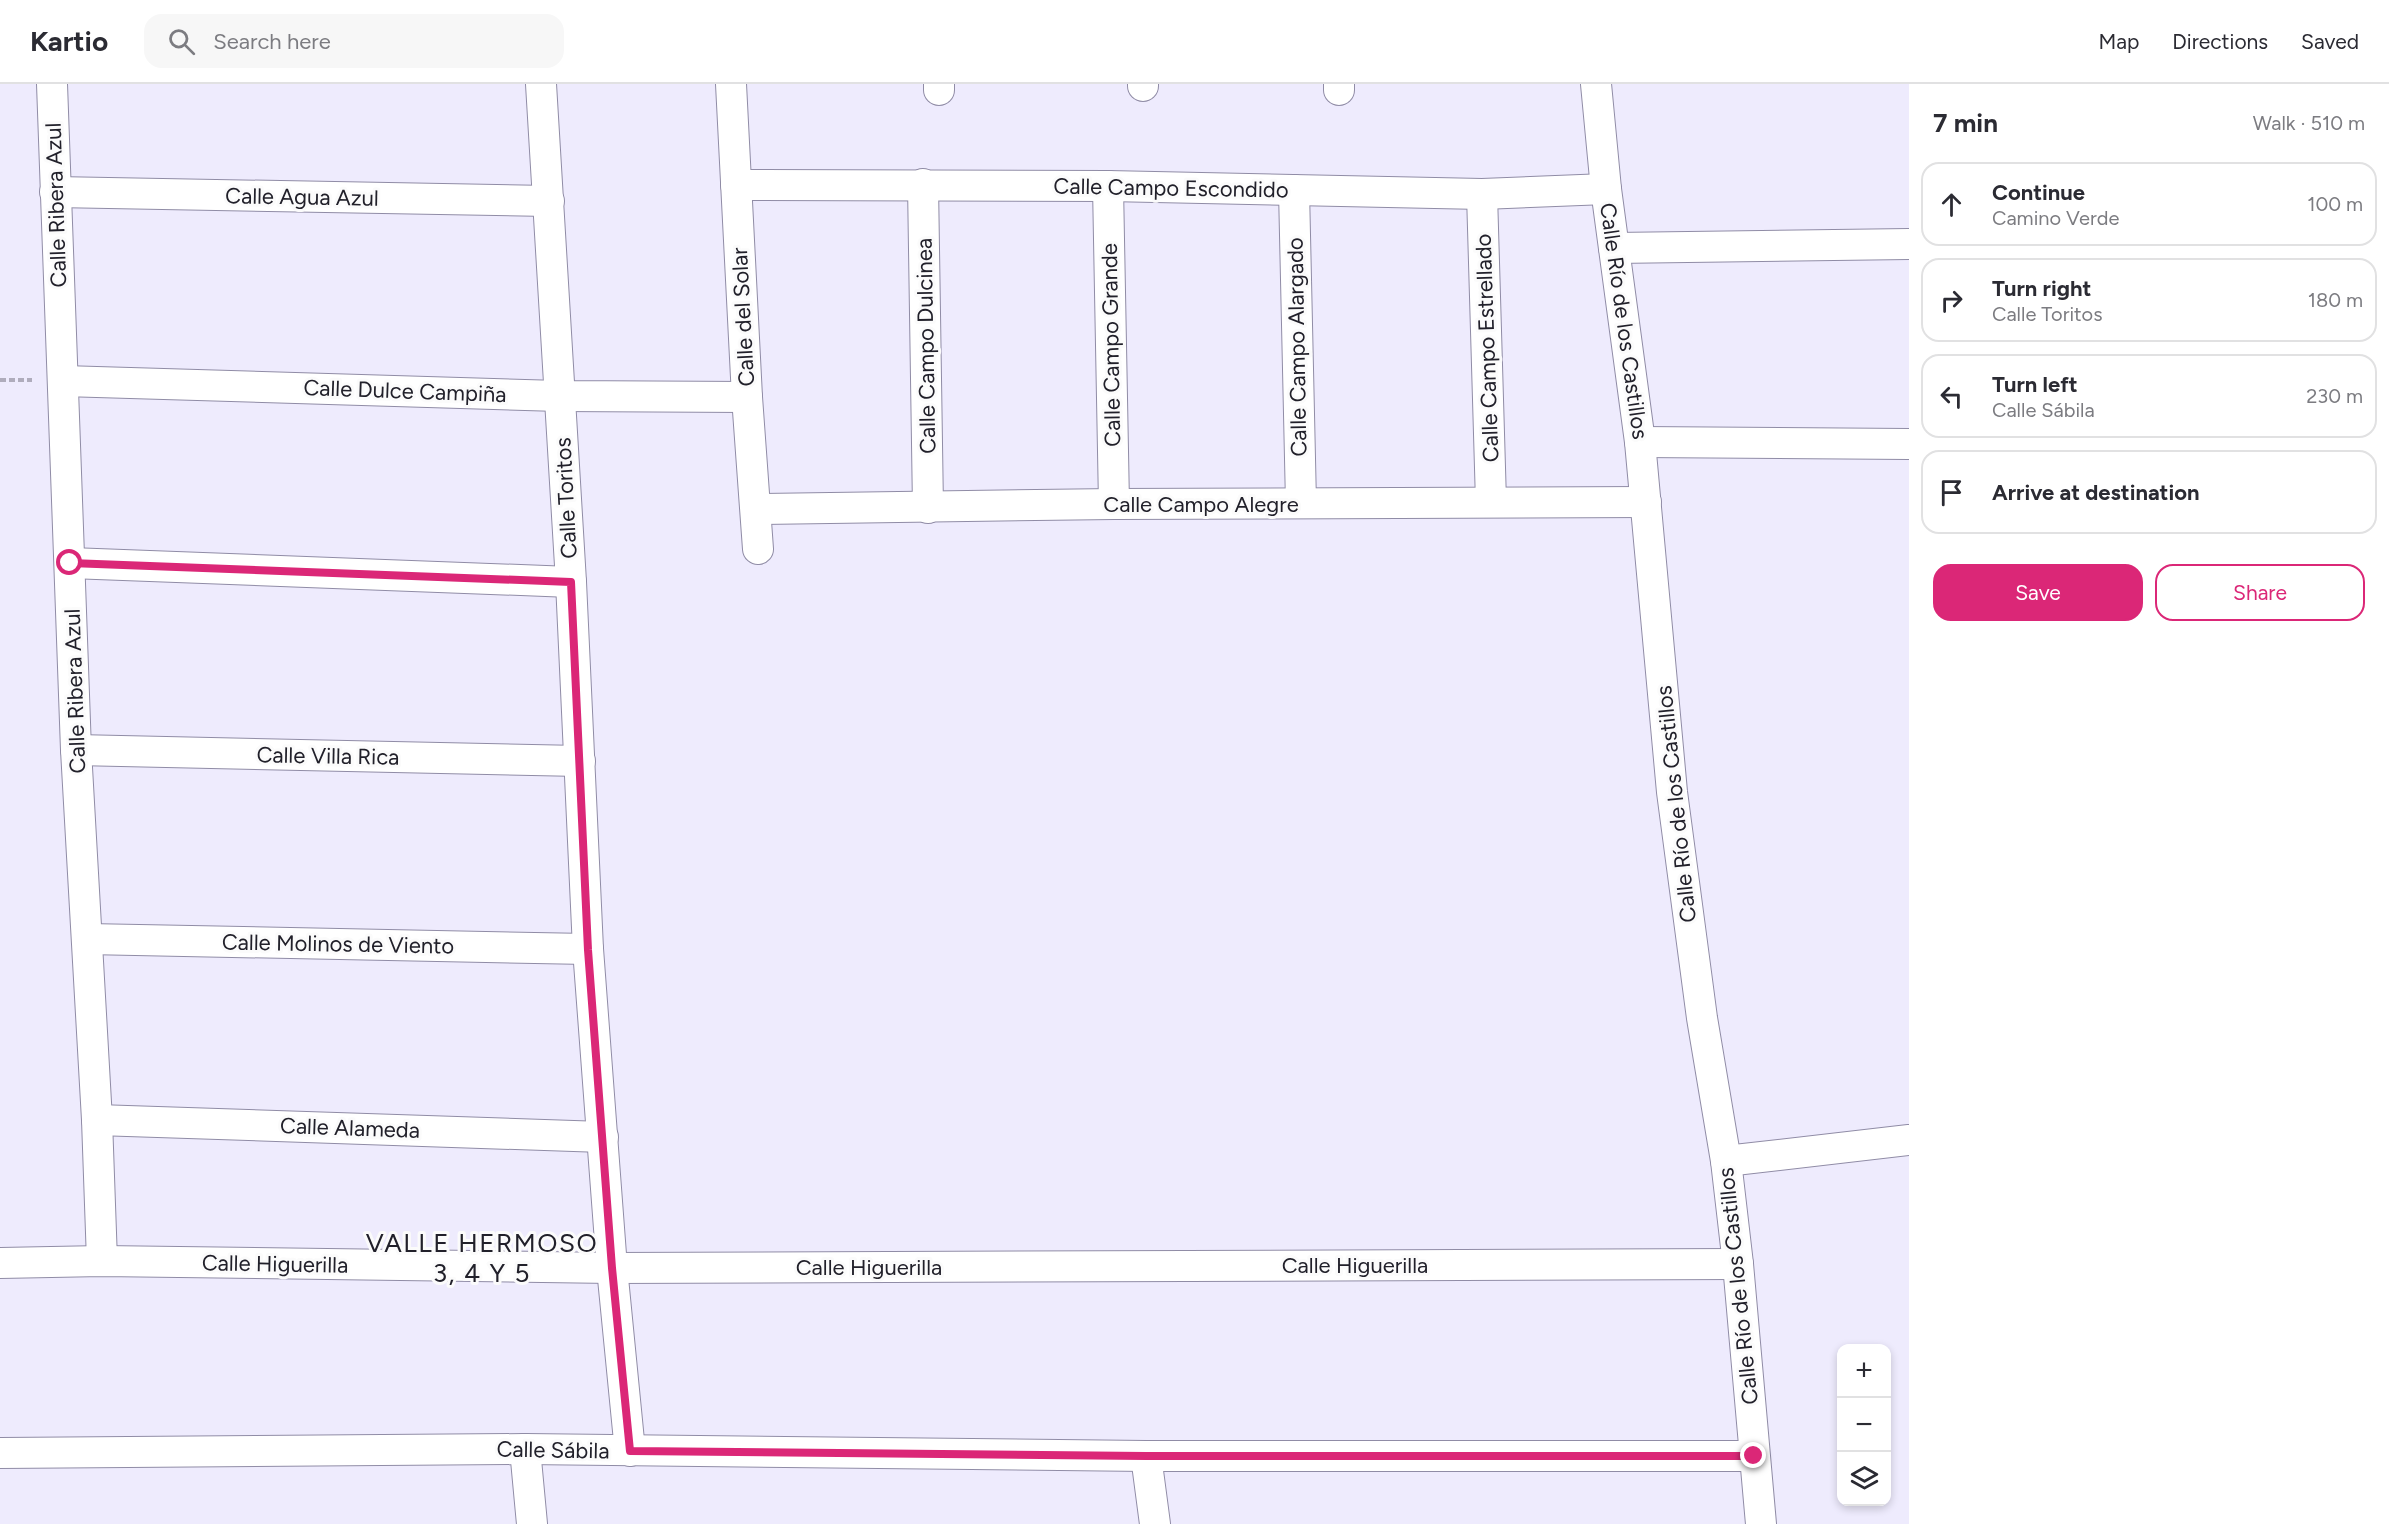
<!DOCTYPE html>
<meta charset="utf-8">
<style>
:root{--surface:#fff;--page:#f7f7f7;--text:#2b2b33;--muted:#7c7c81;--line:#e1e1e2;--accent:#db2777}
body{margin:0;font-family:Figtree,sans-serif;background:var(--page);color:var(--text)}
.controls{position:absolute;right:18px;bottom:18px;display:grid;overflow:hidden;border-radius:12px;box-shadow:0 3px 9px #0003}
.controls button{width:54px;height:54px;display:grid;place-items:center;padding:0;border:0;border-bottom:2px solid var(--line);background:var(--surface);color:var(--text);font:30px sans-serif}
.stop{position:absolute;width:18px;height:18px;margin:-14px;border:4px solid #db2777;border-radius:50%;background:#fff}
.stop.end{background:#db2777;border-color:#fff;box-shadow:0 2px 6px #0008}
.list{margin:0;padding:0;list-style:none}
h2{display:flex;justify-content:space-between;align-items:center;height:78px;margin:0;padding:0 24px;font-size:26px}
h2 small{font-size:20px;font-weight:400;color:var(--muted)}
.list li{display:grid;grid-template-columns:39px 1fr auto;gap:18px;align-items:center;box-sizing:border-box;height:84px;margin:0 12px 12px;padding:0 12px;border:2px solid var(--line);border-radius:18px}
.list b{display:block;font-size:22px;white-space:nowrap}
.list p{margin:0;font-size:20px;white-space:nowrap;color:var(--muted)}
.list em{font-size:20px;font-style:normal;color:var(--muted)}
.actions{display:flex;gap:12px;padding:18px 24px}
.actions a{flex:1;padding:14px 0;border:2px solid var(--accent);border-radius:18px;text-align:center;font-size:21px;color:var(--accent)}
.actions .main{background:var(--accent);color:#fff}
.icon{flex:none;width:33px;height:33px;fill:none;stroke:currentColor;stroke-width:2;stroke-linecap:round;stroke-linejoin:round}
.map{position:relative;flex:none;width:1909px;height:1440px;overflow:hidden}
header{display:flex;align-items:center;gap:36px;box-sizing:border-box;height:84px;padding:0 30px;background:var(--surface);border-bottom:2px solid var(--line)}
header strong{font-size:28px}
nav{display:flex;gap:33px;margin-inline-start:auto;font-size:21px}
.search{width:420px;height:54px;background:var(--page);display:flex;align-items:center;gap:15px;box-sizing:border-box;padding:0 21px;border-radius:18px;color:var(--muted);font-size:22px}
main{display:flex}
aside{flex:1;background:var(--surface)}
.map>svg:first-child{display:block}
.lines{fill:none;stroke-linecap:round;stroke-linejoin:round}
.minor-casing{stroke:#908ca6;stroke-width:32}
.path{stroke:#afacbc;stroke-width:4;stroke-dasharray:6 3;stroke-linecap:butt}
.minor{stroke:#fff;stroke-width:30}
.route{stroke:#db2777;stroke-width:8}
.labels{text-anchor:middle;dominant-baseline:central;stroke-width:6;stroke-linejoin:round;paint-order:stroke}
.street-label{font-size:22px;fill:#21202a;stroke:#fbfbfb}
.quarter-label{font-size:26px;letter-spacing:1.5px;fill:#21202a;stroke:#fbfbfb}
</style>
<header>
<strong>Kartio</strong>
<div class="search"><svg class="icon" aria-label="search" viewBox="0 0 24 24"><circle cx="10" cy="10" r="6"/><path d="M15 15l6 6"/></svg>Search here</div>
<nav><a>Map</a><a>Directions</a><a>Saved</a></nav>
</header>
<main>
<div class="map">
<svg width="1909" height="1440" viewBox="0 0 1909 1440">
<rect width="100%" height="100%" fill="#eeebfd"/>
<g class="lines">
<defs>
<g id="minor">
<polyline points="52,0 76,666 97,1036 102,1177"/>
<polyline points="541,0 571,498 588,865 612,1184 630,1367"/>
<polyline points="731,0 747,313 758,465"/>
<polyline points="1143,0 1143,2"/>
<polyline points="1339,0 1339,6"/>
<polyline points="1596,0 1606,105 1640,358 1672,708 1702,934 1726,1077 1738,1180 1761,1440"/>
<polyline points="939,6 939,0"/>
<polyline points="923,100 928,424"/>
<polyline points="736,101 1108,102 1482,110 1606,105"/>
<polyline points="1108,102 1114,420"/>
<polyline points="1294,106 1301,419"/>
<polyline points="55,108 549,117"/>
<polyline points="1482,110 1491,418"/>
<polyline points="1614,164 1909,160"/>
<polyline points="63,297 559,312 747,313"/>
<polyline points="1640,358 1909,360"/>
<polyline points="756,425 1114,420 1646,418"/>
<polyline points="70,479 571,498"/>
<polyline points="76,666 580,677"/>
<polyline points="87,855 588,865"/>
<polyline points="97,1036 603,1053"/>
<polyline points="1726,1077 1909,1056"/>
<polyline points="0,1179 102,1177 612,1184 1738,1180"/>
<polyline points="525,1365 532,1440"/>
<polyline points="0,1369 525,1365 1146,1372 1754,1372"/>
<polyline points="1146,1372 1155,1440"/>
</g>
</defs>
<!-- minor casing -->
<use href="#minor" class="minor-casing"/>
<!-- path -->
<polyline class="path" points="0,296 32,296"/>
<!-- minor -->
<use href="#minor" class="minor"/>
</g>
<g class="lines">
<!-- route -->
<polyline class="route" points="70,479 571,498 588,866 612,1184 630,1367 1146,1372 1754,1372"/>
</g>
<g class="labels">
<!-- street labels -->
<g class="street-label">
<text transform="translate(1171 104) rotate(1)">Calle Campo Escondido</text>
<text transform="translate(302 113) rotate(1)">Calle Agua Azul</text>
<text transform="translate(56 121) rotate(-92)">Calle Ribera Azul</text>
<text transform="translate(743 233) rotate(-93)">Calle del Solar</text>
<text transform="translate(1624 237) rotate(82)">Calle Río de los Castillos</text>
<text transform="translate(1111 261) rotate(-91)">Calle Campo Grande</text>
<text transform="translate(926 262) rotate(-91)">Calle Campo Dulcinea</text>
<text transform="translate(1297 263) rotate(-91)">Calle Campo Alargado</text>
<text transform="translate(1487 264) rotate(-92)">Calle Campo Estrellado</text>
<text transform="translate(405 307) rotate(2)">Calle Dulce Campiña</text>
<text transform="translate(566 414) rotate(-93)">Calle Toritos</text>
<text x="1201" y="420">Calle Campo Alegre</text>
<text transform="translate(75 607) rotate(-92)">Calle Ribera Azul</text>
<text transform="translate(328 672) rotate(1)">Calle Villa Rica</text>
<text transform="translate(1676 720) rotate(-96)">Calle Río de los Castillos</text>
<text transform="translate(338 860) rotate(1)">Calle Molinos de Viento</text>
<text transform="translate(350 1044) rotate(2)">Calle Alameda</text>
<text transform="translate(275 1180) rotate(1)">Calle Higuerilla</text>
<text x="1355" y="1181">Calle Higuerilla</text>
<text x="869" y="1183">Calle Higuerilla</text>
<text transform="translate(1738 1202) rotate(-96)">Calle Río de los Castillos</text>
<text transform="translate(553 1366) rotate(1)">Calle Sábila</text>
</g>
<!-- quarter labels -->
<g class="quarter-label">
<text x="482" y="1159">VALLE HERMOSO<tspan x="482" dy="30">3, 4 Y 5</tspan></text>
</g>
</g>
</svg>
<div class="controls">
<button>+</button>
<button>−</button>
<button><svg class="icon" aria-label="layers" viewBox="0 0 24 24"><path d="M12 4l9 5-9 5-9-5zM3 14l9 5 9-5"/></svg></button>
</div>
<div class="stop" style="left:70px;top:479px"></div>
<div class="stop end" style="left:1754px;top:1372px"></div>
</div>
<aside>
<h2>7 min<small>Walk · 510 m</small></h2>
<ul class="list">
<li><svg class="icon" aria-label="ahead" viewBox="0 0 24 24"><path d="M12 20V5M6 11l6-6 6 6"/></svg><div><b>Continue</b><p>Camino Verde</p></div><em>100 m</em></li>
<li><svg class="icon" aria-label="right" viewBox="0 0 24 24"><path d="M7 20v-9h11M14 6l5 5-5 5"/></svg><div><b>Turn right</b><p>Calle Toritos</p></div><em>180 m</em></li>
<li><svg class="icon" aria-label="left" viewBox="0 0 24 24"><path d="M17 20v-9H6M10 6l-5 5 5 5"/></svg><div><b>Turn left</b><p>Calle Sábila</p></div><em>230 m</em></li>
<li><svg class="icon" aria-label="arrive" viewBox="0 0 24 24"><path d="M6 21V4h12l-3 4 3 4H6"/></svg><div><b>Arrive at destination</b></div></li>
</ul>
<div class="actions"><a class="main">Save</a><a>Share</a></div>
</aside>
</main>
